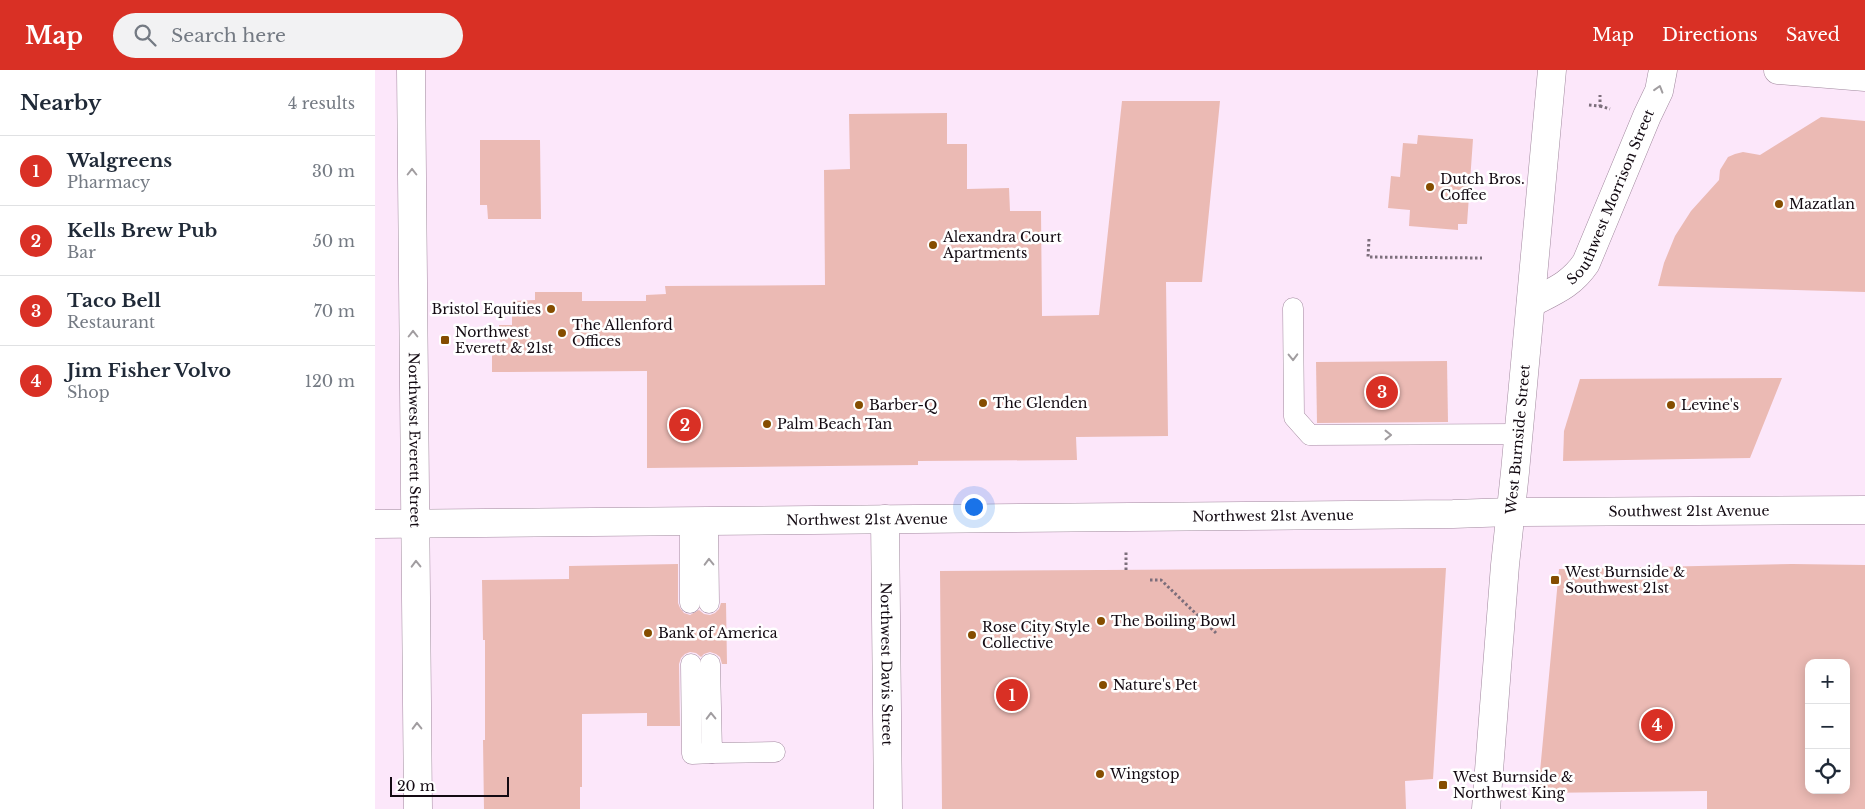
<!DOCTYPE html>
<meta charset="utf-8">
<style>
:root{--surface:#fff;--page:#f2f2f3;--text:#1f2937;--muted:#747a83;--line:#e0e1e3;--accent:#d93025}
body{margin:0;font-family:"Libre Baskerville",serif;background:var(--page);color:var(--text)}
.controls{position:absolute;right:15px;bottom:15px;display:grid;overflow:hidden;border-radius:10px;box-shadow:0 2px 12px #0003}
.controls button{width:45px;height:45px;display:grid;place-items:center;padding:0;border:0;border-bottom:1px solid var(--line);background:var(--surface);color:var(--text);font:25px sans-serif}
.scale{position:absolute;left:15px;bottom:12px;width:119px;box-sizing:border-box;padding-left:5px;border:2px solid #130a12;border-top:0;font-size:14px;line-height:18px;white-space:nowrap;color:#130a12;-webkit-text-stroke:4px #fff;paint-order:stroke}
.you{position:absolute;left:598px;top:436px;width:18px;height:18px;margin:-12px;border:4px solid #fff;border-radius:50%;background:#1a73e8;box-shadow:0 0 0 8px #1a73e833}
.badge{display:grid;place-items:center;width:32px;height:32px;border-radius:50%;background:var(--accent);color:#fff;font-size:16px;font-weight:700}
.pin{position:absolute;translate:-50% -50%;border:2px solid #fff;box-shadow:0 1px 5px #0006}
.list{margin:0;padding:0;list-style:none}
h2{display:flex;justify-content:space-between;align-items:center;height:65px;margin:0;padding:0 20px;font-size:21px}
h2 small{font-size:16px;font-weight:400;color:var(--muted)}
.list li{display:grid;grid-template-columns:32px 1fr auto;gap:15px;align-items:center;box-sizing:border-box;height:70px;padding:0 20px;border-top:1px solid var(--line)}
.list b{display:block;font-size:19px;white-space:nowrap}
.list p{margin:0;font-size:16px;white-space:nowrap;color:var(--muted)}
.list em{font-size:16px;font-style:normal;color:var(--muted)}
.icon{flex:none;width:28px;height:28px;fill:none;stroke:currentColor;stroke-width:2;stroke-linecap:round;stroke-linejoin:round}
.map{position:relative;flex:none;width:1490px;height:739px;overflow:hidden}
header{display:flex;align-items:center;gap:30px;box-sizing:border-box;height:70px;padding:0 25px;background:var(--accent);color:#fff}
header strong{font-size:24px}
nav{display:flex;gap:28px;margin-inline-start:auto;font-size:18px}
.search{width:350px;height:45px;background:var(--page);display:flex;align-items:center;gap:12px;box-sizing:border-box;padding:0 18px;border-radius:28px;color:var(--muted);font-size:19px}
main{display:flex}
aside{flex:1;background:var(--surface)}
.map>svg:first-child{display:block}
.building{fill:#ebbab4;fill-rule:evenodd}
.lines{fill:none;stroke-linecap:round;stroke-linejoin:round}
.lane-casing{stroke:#a1899e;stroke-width:21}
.street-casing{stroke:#a1899e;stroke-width:29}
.secondary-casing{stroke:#a1899e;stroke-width:29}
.primary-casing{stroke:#a1899e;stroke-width:29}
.path{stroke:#7c6e7b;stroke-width:3;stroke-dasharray:2.5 2.5;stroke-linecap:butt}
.lane{stroke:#fff;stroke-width:20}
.street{stroke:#fff;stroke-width:28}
.secondary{stroke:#fff;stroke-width:28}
.primary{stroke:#fff;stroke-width:28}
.oneway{stroke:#a19da0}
.poi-dot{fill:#854d00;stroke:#fff;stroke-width:2}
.labels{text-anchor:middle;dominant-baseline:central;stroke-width:5;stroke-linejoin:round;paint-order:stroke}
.poi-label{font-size:14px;fill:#130a12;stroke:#fff;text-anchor:start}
.street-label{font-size:14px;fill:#130a12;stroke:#fff}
</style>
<header>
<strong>Map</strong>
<div class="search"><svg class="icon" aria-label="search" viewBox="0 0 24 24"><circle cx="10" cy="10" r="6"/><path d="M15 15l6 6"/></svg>Search here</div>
<nav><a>Map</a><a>Directions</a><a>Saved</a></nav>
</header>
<main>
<aside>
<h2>Nearby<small>4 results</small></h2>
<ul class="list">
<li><span class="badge">1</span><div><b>Walgreens</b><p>Pharmacy</p></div><em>30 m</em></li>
<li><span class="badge">2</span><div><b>Kells Brew Pub</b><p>Bar</p></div><em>50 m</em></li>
<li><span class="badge">3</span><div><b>Taco Bell</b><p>Restaurant</p></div><em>70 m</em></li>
<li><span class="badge">4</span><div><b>Jim Fisher Volvo</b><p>Shop</p></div><em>120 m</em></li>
</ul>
</aside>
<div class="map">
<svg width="1490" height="739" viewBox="0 0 1490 739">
<rect width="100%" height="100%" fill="#fce7fa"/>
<!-- building -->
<g class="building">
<polygon points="747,31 845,31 827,212 791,212 793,366 701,367 702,390 543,391 543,395 272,398 272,301 117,302 117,278 125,271 124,255 137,255 137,231 160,230 160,222 207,222 207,231 271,231 271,225 291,224 290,216 450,215 449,100 475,99 474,44 572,43 572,74 592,74 592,119 634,118 635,141 666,141 667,246 724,245"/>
<polygon points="1446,47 1490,51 1490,222 1283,216 1289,193 1300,166 1316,141 1344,110 1345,100 1353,87 1360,84 1368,82 1385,85"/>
<polygon points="1043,65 1098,69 1092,154 1083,154 1083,160 1034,156 1035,140 1013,138 1016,106 1025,107 1028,73 1042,74"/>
<polygon points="105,70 165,70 166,149 113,149 112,135 105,135"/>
<polygon points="1072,291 1073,352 942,353 941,292"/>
<polygon points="1407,308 1375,388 1188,391 1189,361 1205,309"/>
<polygon points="303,494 303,533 305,538 309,543 315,545 324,540 329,544 335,545 340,543 344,539 346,533 351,533 352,594 347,594 345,587 341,584 335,582 329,584 326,587 321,583 315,582 310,584 306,588 304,594 305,656 272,656 272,643 207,644 207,717 205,717 205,739 109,739 108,670 110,670 110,570 108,570 107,510 194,509 194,496"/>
<path d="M1417,494L1490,495V739H1332V721L1163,723L1184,499ZM1434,593H1471V720H1434Z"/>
<polygon points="1071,498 1058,709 1030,711 1031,739 567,739 565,501"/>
</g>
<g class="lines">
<defs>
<g id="lane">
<polyline points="918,238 919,347 935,365 1144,364"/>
<polyline points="315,451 315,533"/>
<polyline points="333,451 334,533"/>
<polyline points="316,594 317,684 337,683"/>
<polyline points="335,594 337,683 400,682"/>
</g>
<g id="street">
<polyline points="1403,0 1490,7"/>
<path id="s1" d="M1136,442L1490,440"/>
<path id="s2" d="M510,449L513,739"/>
</g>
<g id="secondary">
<path id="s3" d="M36,0L43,739"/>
<path id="s4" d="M1156,233C1179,221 1196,215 1211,193L1272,46L1284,21L1288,0"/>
<path id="s5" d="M0,454L1078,444L1136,442"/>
</g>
<g id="primary">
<path id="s6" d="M1111,739L1130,495L1140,402L1177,0"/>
</g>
</defs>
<!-- lane casing -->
<use href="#lane" class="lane-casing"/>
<!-- street casing -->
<use href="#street" class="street-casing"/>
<!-- secondary casing -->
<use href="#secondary" class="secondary-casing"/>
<!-- primary casing -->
<use href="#primary" class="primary-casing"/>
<!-- path -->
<g class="path">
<polyline points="1214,35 1225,36 1225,25"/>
<polyline points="1225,36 1235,39"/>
<polyline points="994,169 993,187 1107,188"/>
<polyline points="751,500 751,482"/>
<polyline points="775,510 786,510 841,563"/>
</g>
<!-- lane -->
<use href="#lane" class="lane"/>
<!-- street -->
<use href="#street" class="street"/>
<!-- secondary -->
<use href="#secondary" class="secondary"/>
<!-- primary -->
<use href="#primary" class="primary"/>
</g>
<!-- one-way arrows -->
<defs><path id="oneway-chevron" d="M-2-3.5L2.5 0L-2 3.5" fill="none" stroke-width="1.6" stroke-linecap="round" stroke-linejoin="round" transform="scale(1.25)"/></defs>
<g class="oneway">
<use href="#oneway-chevron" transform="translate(1284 19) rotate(-73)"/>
<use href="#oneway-chevron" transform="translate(37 102) rotate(-90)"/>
<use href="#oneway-chevron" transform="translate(38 264) rotate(-90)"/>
<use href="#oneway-chevron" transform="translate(918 287) rotate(89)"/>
<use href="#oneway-chevron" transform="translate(1013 365)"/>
<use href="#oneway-chevron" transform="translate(334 492) rotate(-91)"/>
<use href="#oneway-chevron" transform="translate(41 494) rotate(-91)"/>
<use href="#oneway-chevron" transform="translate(336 646) rotate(-91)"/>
<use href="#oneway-chevron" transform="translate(42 656) rotate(-91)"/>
</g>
<!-- markers -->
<g class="poi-dot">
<circle cx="1055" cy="117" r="5"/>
<circle cx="1404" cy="134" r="5"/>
<circle cx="558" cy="175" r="5"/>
<circle cx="176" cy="239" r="5"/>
<circle cx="187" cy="263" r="5"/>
<rect x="65" y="265" width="10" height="10" rx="2.5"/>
<circle cx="608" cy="333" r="5"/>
<circle cx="484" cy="335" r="5"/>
<circle cx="1296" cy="335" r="5"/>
<circle cx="392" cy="354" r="5"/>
<rect x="1175" y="505" width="10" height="10" rx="2.5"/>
<circle cx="726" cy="551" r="5"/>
<circle cx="273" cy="563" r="5"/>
<circle cx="597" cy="565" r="5"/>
<circle cx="728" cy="615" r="5"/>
<circle cx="725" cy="704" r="5"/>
<rect x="1063" y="710" width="10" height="10" rx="2.5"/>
</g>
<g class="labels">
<!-- poi labels -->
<g class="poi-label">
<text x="1065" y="109">Dutch Bros.<tspan x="1065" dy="16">Coffee</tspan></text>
<text x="1414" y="134">Mazatlan</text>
<text x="568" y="167">Alexandra Court<tspan x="568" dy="16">Apartments</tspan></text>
<text x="166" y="239" text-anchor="end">Bristol Equities</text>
<text x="197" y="255">The Allenford<tspan x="197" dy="16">Offices</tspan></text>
<text x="80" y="262">Northwest<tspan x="80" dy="16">Everett &amp; 21st</tspan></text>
<text x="618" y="333">The Glenden</text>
<text x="494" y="335">Barber-Q</text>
<text x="1306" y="335">Levine's</text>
<text x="402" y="354">Palm Beach Tan</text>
<text x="1190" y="502">West Burnside &amp;<tspan x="1190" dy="16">Southwest 21st</tspan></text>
<text x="736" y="551">The Boiling Bowl</text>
<text x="607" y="557">Rose City Style<tspan x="607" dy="16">Collective</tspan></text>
<text x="283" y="563">Bank of America</text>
<text x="738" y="615">Nature's Pet</text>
<text x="735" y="704">Wingstop</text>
<text x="1078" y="707">West Burnside &amp;<tspan x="1078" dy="16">Northwest King</tspan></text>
</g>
<!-- street labels -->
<g class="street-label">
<text stroke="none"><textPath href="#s4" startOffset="139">Southwest Morrison Street</textPath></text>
<text stroke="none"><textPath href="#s3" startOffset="370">Northwest Everett Street</textPath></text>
<text stroke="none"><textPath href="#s6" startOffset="371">West Burnside Street</textPath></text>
<text stroke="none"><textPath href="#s1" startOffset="178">Southwest 21st Avenue</textPath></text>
<text stroke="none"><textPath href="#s5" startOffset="898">Northwest 21st Avenue</textPath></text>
<text stroke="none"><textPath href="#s5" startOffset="492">Northwest 21st Avenue</textPath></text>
<text stroke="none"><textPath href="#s2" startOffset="145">Northwest Davis Street</textPath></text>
</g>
</g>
</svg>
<div class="controls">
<button>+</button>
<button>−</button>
<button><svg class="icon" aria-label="locate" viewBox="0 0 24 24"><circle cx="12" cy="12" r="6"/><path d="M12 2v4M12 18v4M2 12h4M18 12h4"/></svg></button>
</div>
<div class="scale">20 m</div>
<div class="you"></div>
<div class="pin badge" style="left:637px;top:625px">1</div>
<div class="pin badge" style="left:310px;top:355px">2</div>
<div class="pin badge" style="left:1007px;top:322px">3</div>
<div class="pin badge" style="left:1282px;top:655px">4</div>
</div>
</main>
